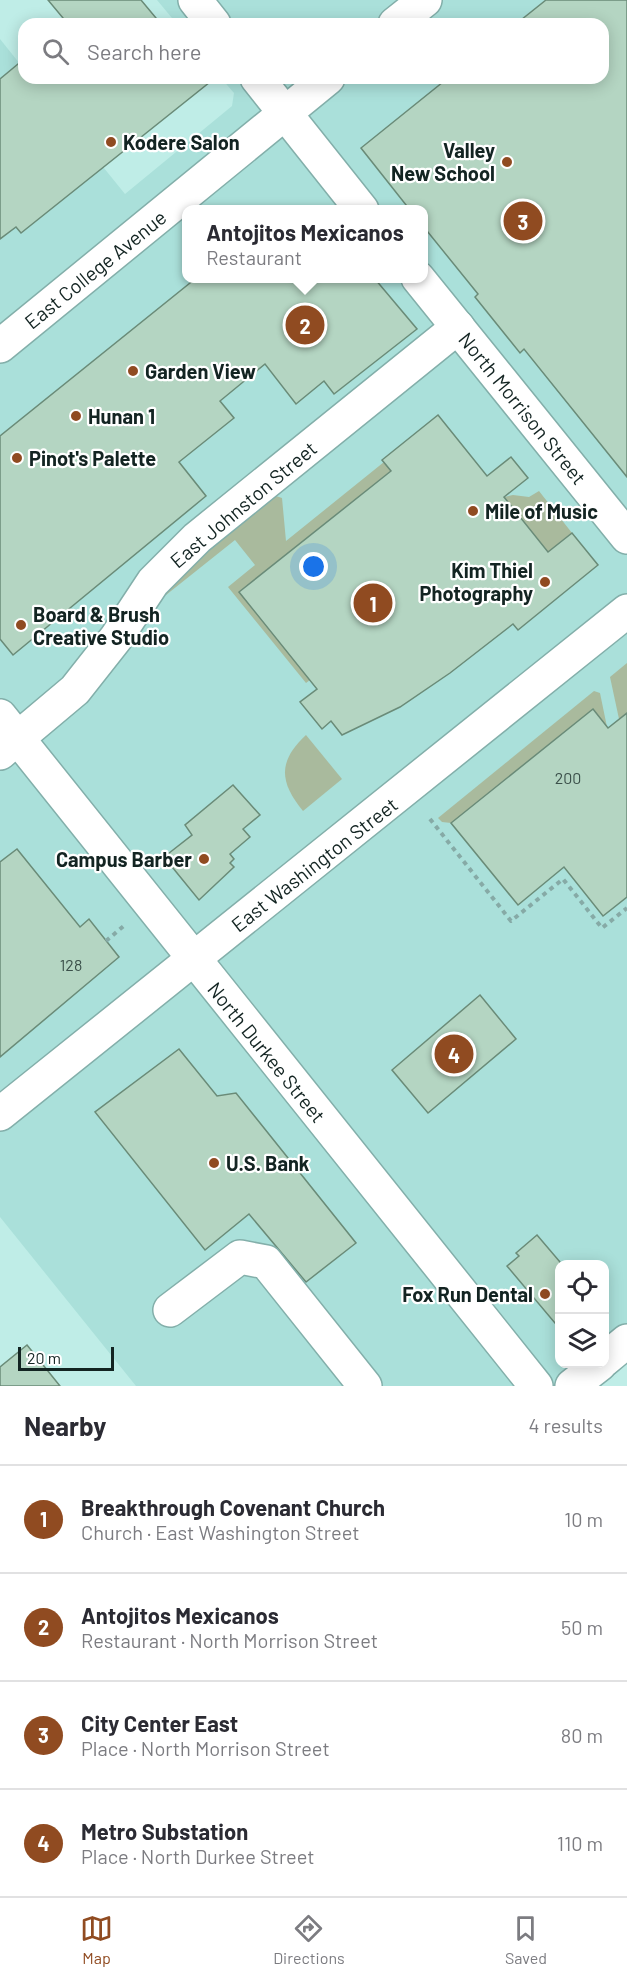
<!DOCTYPE html>
<meta charset="utf-8">
<style>
:root{--surface:#fff;--page:#f2f2f3;--text:#2b2b33;--muted:#7c7c81;--line:#e1e1e2;--accent:#904b21}
body{margin:0;font-family:Barlow,sans-serif;background:var(--page);color:var(--text)}
.controls{position:absolute;right:18px;bottom:18px;display:grid;overflow:hidden;border-radius:12px;box-shadow:0 3px 15px #0003}
.controls button{width:54px;height:54px;display:grid;place-items:center;padding:0;border:0;border-bottom:2px solid var(--line);background:var(--surface);color:var(--text);font:30px sans-serif}
.scale{position:absolute;left:18px;bottom:15px;width:96px;box-sizing:border-box;padding-left:6px;border:3px solid #132422;border-top:0;font-size:16px;line-height:21px;white-space:nowrap;color:#132422;-webkit-text-stroke:4px #fff;paint-order:stroke}
.you{position:absolute;left:314px;top:567px;width:21px;height:21px;margin:-15px;border:4px solid #fff;border-radius:50%;background:#1a73e8;box-shadow:0 0 0 9px #1a73e833}
.badge{display:grid;place-items:center;width:39px;height:39px;border-radius:50%;background:var(--accent);color:#fff;font-size:20px;font-weight:700}
.pin{position:absolute;translate:-50% -50%;border:3px solid #fff;box-shadow:0 2px 6px #0006}
.popup{position:absolute;left:182px;top:205px;width:246px;height:78px;box-sizing:border-box;display:grid;place-content:center;border-radius:12px;background:var(--surface);filter:drop-shadow(0 2px 4px #0005);font-size:20px;white-space:nowrap;color:var(--muted)}
.popup b{font-size:22px;color:var(--text)}
.popup::after{content:'';position:absolute;left:50%;top:100%;margin-left:-12px;border:12px solid transparent;border-top-color:var(--surface)}
.list{margin:0;padding:0;list-style:none}
h2{display:flex;justify-content:space-between;align-items:center;height:78px;margin:0;padding:0 24px;font-size:26px}
h2 small{font-size:20px;font-weight:400;color:var(--muted)}
.list li{display:grid;grid-template-columns:39px 1fr auto;gap:18px;align-items:center;box-sizing:border-box;height:108px;padding:0 24px;border-top:2px solid var(--line)}
.list b{display:block;font-size:22px;white-space:nowrap}
.list p{margin:0;font-size:20px;white-space:nowrap;color:var(--muted)}
.list em{font-size:20px;font-style:normal;color:var(--muted)}
.icon{flex:none;width:33px;height:33px;fill:none;stroke:currentColor;stroke-width:2;stroke-linecap:round;stroke-linejoin:round}
.map{position:relative;flex:none;width:627px;height:1386px;overflow:hidden}
.search{position:absolute;background:var(--surface);box-shadow:0 3px 15px #0003;left:18px;right:18px;top:18px;height:66px;display:flex;align-items:center;gap:15px;box-sizing:border-box;padding:0 21px;border-radius:18px;color:var(--muted);font-size:22px}
.sheet{height:510px;background:var(--surface)}
nav{display:flex;justify-content:space-around;align-items:center;box-sizing:border-box;height:84px;border-top:2px solid var(--line);background:var(--surface);font-size:16px;color:var(--muted)}
nav a{display:grid;justify-items:center;gap:3px}
nav .on{color:var(--accent)}
.map>svg:first-child{display:block}
.built{fill:#aae0da;fill-rule:evenodd}
.green{fill:#a9ba9d}
.building{fill:#b4d5c2;stroke:#6a8b78;stroke-width:1.5}
.lines{fill:none;stroke-linecap:round;stroke-linejoin:round}
.minor-casing{stroke:#83afaa;stroke-width:36}
.major-casing{stroke:#83afaa;stroke-width:36}
.path{stroke:#86aaa6;stroke-width:4;stroke-dasharray:4.5 4.5;stroke-linecap:butt}
.minor{stroke:#fff;stroke-width:33}
.major{stroke:#fff;stroke-width:33}
.poi-dot{fill:#904b21;stroke:#fff;stroke-width:2}
.labels{text-anchor:middle;dominant-baseline:central;stroke-width:4.5;stroke-linejoin:round;paint-order:stroke}
.number-label{font-size:16px;fill:#3b504a}
.poi-label{font-size:20px;font-weight:bold;fill:#132422;stroke:#fff;text-anchor:start}
.street-label{font-size:20px;fill:#132422;stroke:#fff}
</style>
<div class="map">
<svg width="627" height="1386" viewBox="0 0 627 1386">
<rect width="100%" height="100%" fill="#bfede7"/>
<!-- built -->
<path class="built" d="M157,0H627V1341L605,1360L604,1264H560V1364H600L572,1386H136L0,1217V39L24,69V78H31L125,194L232,106L234,93L221,78H603V24H177ZM186,210H424V278H186Z"/>
<!-- green -->
<g class="green">
<polygon points="384,462 391,471 239,592 310,680 306,683 228,587 255,565 235,540 166,595 163,591 194,561 276,496 282,498 286,541"/>
<polygon points="539,491 572,533 548,552 504,497 513,495 529,497"/>
<polygon points="627,663 627,720 619,719 610,677"/>
<polygon points="594,691 600,693 607,727 451,823 442,822 438,818"/>
<path d="M306,735L342,779L303,811C279,782 278,761 306,735Z"/>
</g>
<!-- building -->
<g class="building">
<polygon points="48,0 141,0 161,24 68,24"/>
<polygon points="546,0 627,0 627,477 524,349 520,353 475,297 478,294 423,226 423,210 410,210 361,148 448,78 603,78 603,24 516,24"/>
<polygon points="24,59 24,78 215,78 21,233 16,227 0,239 0,79"/>
<polygon points="195,279 375,279 417,329 334,394 324,381 296,404 265,364 220,401 234,418 179,462 206,496 13,655 0,639 0,436"/>
<polygon points="438,415 487,476 511,457 528,478 504,497 548,552 572,533 598,565 518,630 513,624 450,673 400,707 342,735 331,721 322,729 300,702 317,689 239,592 391,471 382,460"/>
<polygon points="593,709 608,728 627,713 627,897 603,916 564,867 518,905 451,823"/>
<polygon points="233,785 260,815 243,829 250,837 230,854 234,859 230,863 234,867 199,900 164,857 192,835 185,825"/>
<polygon points="17,849 80,927 89,919 119,957 0,1057 0,862"/>
<polygon points="480,995 516,1039 428,1113 392,1070"/>
<polygon points="179,1049 217,1096 236,1093 356,1243 306,1282 249,1214 205,1250 95,1112"/>
<polygon points="537,1235 560,1262 560,1329 507,1266 519,1256 516,1253"/>
<polygon points="27,1345 60,1386 0,1386 0,1367"/>
</g>
<g class="lines">
<defs>
<g id="minor">
<polyline points="0,716 536,1386"/>
<polyline points="0,753 75,690 116,638 153,582 197,538 458,327"/>
<polyline points="0,1114 627,611"/>
<polyline points="170,1310 240,1257 266,1262 365,1386"/>
<polyline points="604,1360 627,1341"/>
<polyline points="572,1386 600,1364"/>
</g>
<g id="major">
<polyline points="195,0 214,24"/>
<polyline points="395,24 425,0"/>
<polyline points="257,78 362,210"/>
<polyline points="418,278 627,537"/>
<polyline points="0,346 328,78"/>
</g>
</defs>
<!-- minor casing -->
<use href="#minor" class="minor-casing"/>
<!-- major casing -->
<use href="#major" class="major-casing"/>
<!-- path -->
<g class="path">
<polyline points="430,819 511,921 563,879 602,928 627,908"/>
<polyline points="106,941 126,924"/>
</g>
<!-- minor -->
<use href="#minor" class="minor"/>
<!-- major -->
<use href="#major" class="major"/>
</g>
<!-- markers -->
<g class="poi-dot">
<circle cx="111" cy="142" r="6"/>
<circle cx="507" cy="162" r="6"/>
<circle cx="133" cy="371" r="6"/>
<circle cx="76" cy="416" r="6"/>
<circle cx="17" cy="458" r="6"/>
<circle cx="473" cy="511" r="6"/>
<circle cx="545" cy="582" r="6"/>
<circle cx="21" cy="625" r="6"/>
<circle cx="204" cy="859" r="6"/>
<circle cx="214" cy="1163" r="6"/>
<circle cx="545" cy="1294" r="6"/>
</g>
<g class="labels">
<!-- number labels -->
<g class="number-label">
<text x="568" y="777">200</text>
<text x="71" y="964">128</text>
</g>
<!-- poi labels -->
<g class="poi-label">
<text x="123" y="142">Kodere Salon</text>
<text x="495" y="150" text-anchor="end">Valley<tspan x="495" dy="23">New School</tspan></text>
<text x="145" y="371">Garden View</text>
<text x="88" y="416">Hunan 1</text>
<text x="29" y="458">Pinot's Palette</text>
<text x="485" y="511">Mile of Music</text>
<text x="533" y="570" text-anchor="end">Kim Thiel<tspan x="533" dy="23">Photography</tspan></text>
<text x="33" y="614">Board &amp; Brush<tspan x="33" dy="23">Creative Studio</tspan></text>
<text x="192" y="859" text-anchor="end">Campus Barber</text>
<text x="226" y="1163">U.S. Bank</text>
<text x="533" y="1294" text-anchor="end">Fox Run Dental</text>
</g>
<!-- street labels -->
<g class="street-label">
<text transform="translate(95 269) rotate(-39)">East College Avenue</text>
<text transform="translate(523 408) rotate(51)">North Morrison Street</text>
<text transform="translate(243 504) rotate(-40)">East Johnston Street</text>
<text transform="translate(314 864) rotate(-38)">East Washington Street</text>
<text transform="translate(267 1052) rotate(51)">North Durkee Street</text>
</g>
</g>
</svg>
<div class="controls">
<button><svg class="icon" aria-label="locate" viewBox="0 0 24 24"><circle cx="12" cy="12" r="6"/><path d="M12 2v4M12 18v4M2 12h4M18 12h4"/></svg></button>
<button><svg class="icon" aria-label="layers" viewBox="0 0 24 24"><path d="M12 4l9 5-9 5-9-5zM3 14l9 5 9-5"/></svg></button>
</div>
<div class="scale">20 m</div>
<div class="you"></div>
<div class="pin badge" style="left:373px;top:603px">1</div>
<div class="pin badge" style="left:305px;top:325px">2</div>
<div class="popup"><b>Antojitos Mexicanos</b>Restaurant</div>
<div class="pin badge" style="left:523px;top:221px">3</div>
<div class="pin badge" style="left:454px;top:1054px">4</div>
<div class="search"><svg class="icon" aria-label="search" viewBox="0 0 24 24"><circle cx="10" cy="10" r="6"/><path d="M15 15l6 6"/></svg>Search here</div>
</div>
<section class="sheet">
<h2>Nearby<small>4 results</small></h2>
<ul class="list">
<li><span class="badge">1</span><div><b>Breakthrough Covenant Church</b><p>Church · East Washington Street</p></div><em>10 m</em></li>
<li><span class="badge">2</span><div><b>Antojitos Mexicanos</b><p>Restaurant · North Morrison Street</p></div><em>50 m</em></li>
<li><span class="badge">3</span><div><b>City Center East</b><p>Place · North Morrison Street</p></div><em>80 m</em></li>
<li><span class="badge">4</span><div><b>Metro Substation</b><p>Place · North Durkee Street</p></div><em>110 m</em></li>
</ul>
</section>
<nav>
<a class="on"><svg class="icon" aria-label="map" viewBox="0 0 24 24"><path d="M3 6l6-2 6 2 6-2v14l-6 2-6-2-6 2zM9 4v14M15 6v14"/></svg>Map</a>
<a><svg class="icon" aria-label="directions" viewBox="0 0 24 24"><path d="M12 3l9 9-9 9-9-9zM9 14v-3h6M13 9l2 2-2 2"/></svg>Directions</a>
<a><svg class="icon" aria-label="saved" viewBox="0 0 24 24"><path d="M7 4h10v16l-5-4-5 4z"/></svg>Saved</a>
</nav>
